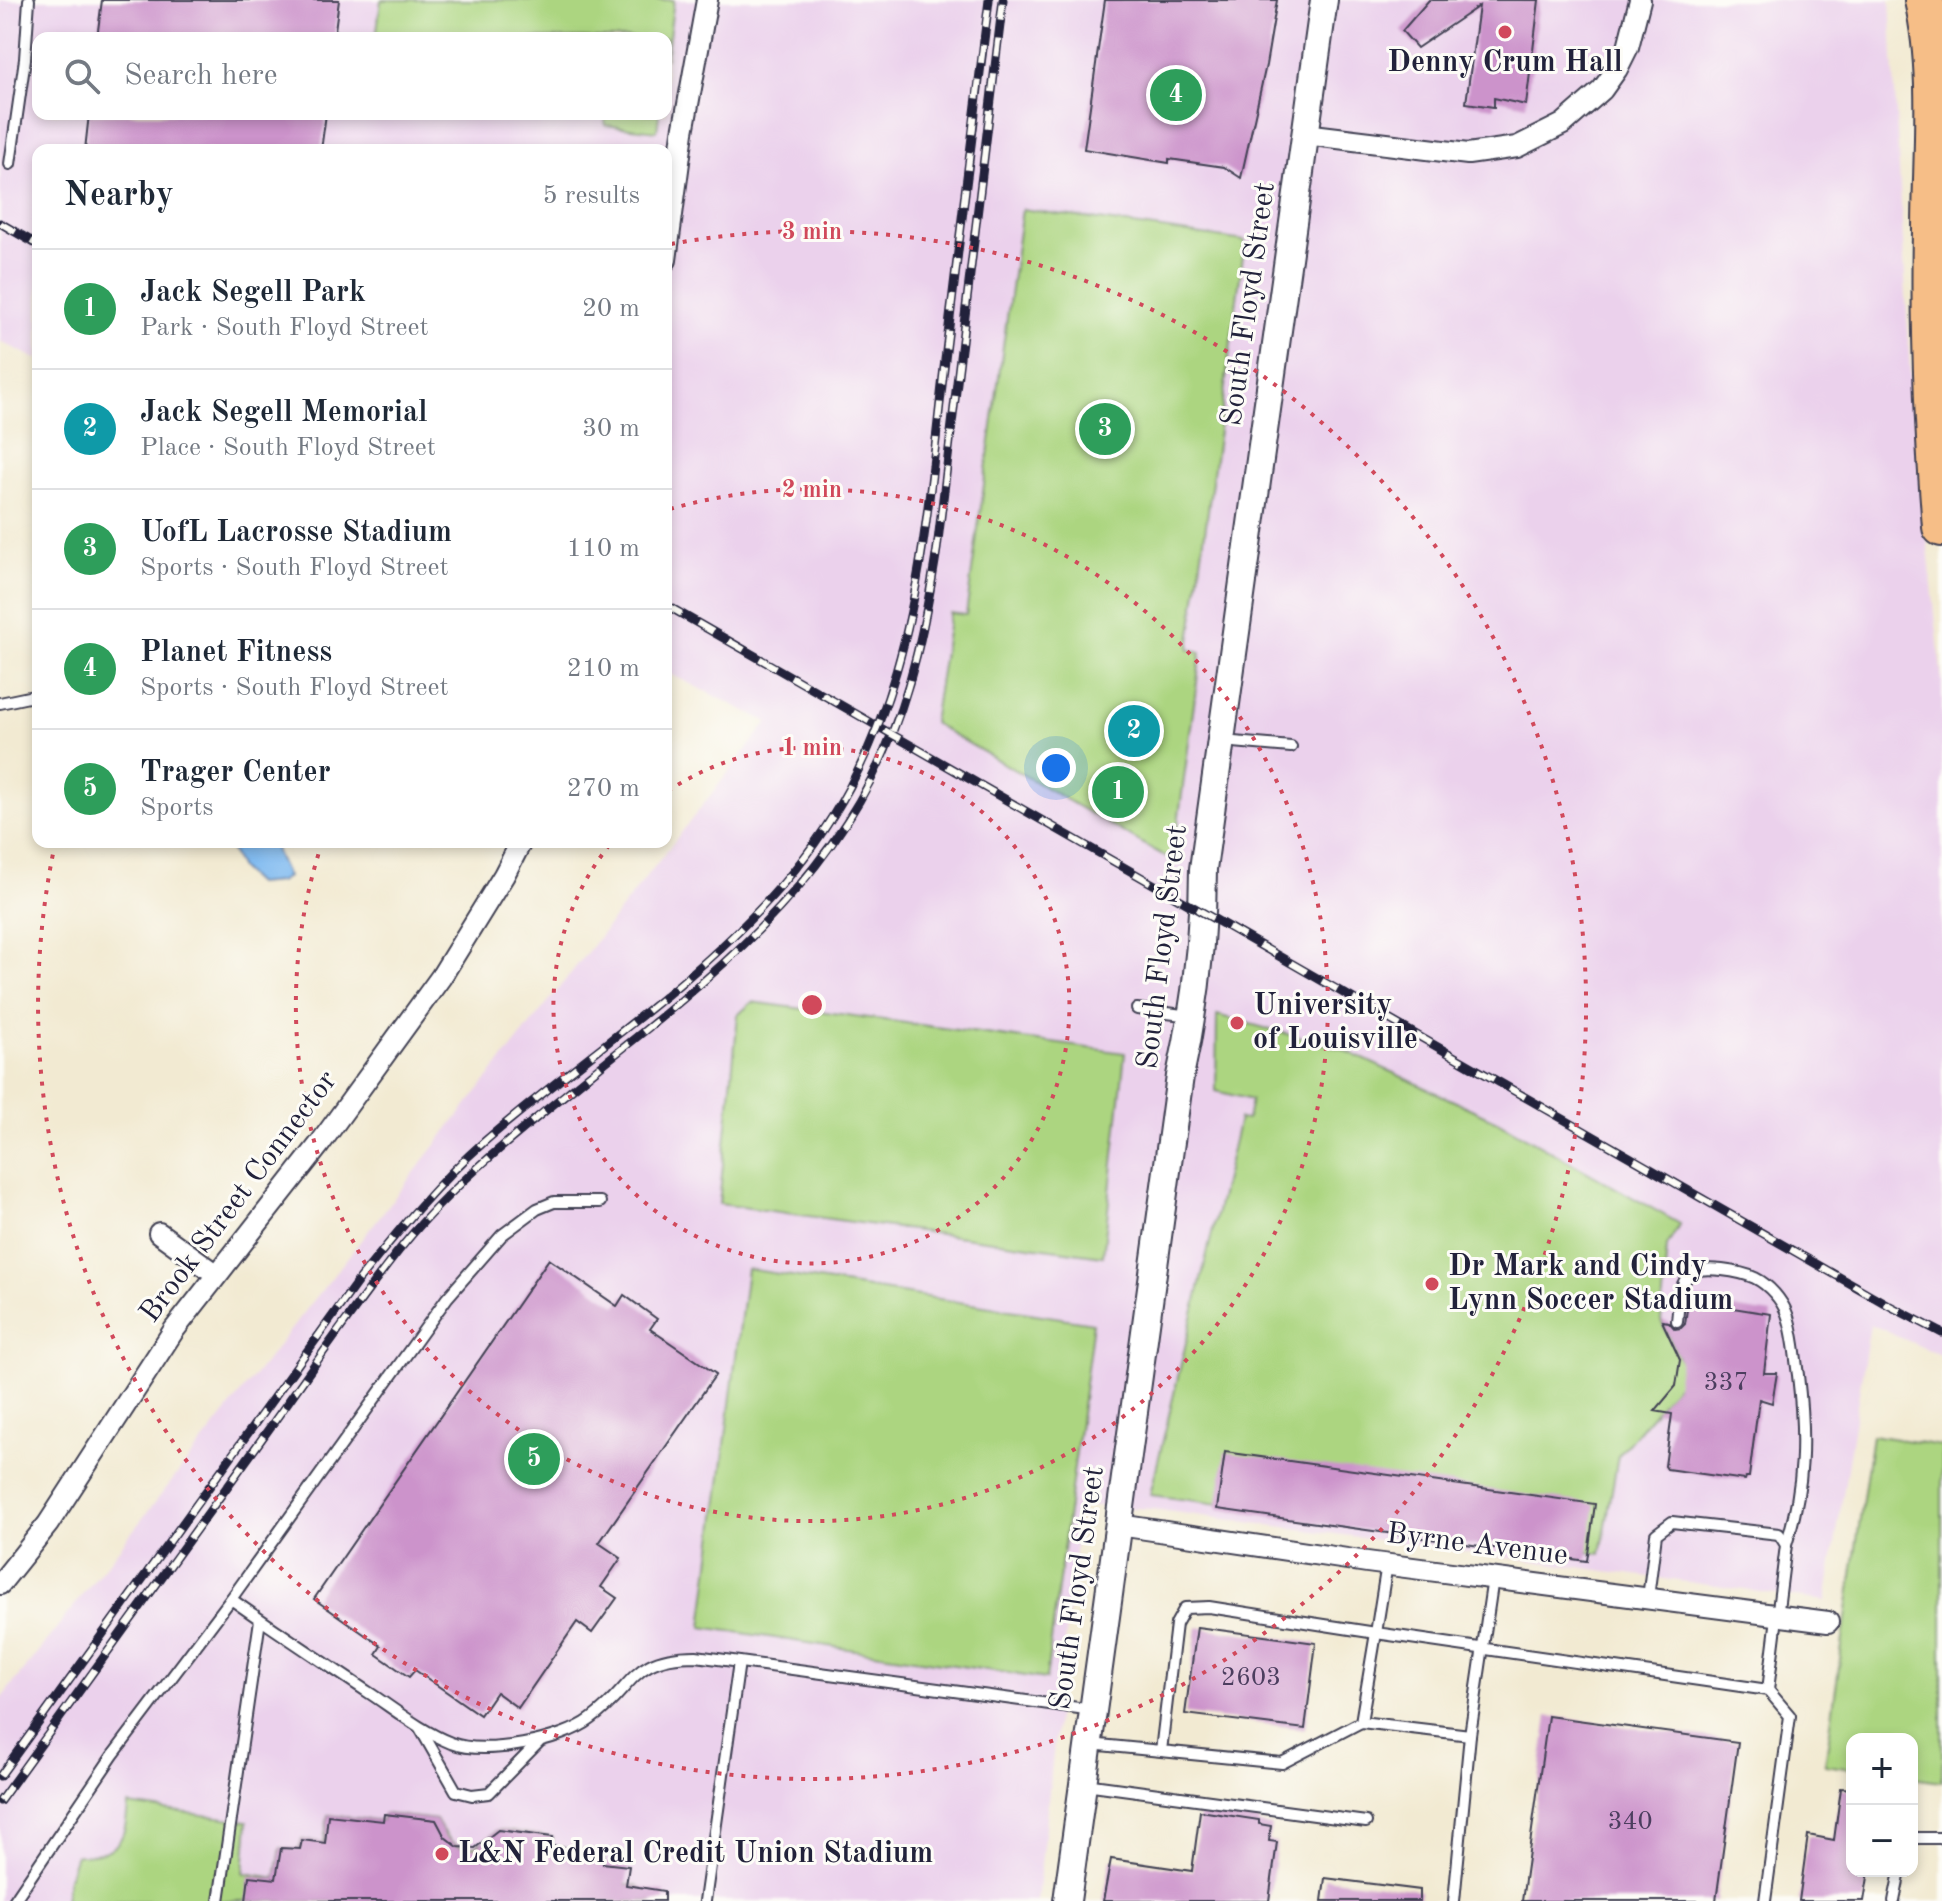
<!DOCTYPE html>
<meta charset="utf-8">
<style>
:root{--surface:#fff;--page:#f6f6f7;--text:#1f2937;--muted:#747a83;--line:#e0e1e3;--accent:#d93025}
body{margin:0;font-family:"Old Standard TT",serif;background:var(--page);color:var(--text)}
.controls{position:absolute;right:24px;bottom:24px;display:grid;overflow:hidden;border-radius:16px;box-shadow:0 4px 12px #0003}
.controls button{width:72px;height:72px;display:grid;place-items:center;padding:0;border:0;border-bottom:2px solid var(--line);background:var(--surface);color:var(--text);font:40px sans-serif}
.you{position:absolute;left:1056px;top:768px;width:28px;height:28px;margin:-20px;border:6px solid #fff;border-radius:50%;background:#1a73e8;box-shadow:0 0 0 12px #1a73e833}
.badge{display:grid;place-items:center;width:52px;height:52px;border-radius:50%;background:var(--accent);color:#fff;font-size:26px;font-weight:700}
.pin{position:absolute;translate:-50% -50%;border:4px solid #fff;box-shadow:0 2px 8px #0006}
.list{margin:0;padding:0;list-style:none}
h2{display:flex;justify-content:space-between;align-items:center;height:104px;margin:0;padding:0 32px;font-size:34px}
h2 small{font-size:26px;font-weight:400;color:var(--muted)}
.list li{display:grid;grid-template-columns:52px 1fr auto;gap:24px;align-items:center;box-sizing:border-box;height:120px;padding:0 32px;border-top:2px solid var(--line)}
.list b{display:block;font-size:30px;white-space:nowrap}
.list p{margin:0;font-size:26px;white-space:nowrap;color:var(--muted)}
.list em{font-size:26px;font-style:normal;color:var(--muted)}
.icon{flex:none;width:44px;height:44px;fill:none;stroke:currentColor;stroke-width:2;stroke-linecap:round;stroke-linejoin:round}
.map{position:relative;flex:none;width:1942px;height:1901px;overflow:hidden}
.search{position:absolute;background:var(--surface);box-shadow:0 4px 12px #0003;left:32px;top:32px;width:640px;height:88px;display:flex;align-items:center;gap:20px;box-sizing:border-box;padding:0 28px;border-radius:16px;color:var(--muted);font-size:30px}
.panel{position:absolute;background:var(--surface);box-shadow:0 4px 12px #0003;left:32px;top:144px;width:640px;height:704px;border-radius:16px}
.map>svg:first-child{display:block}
.built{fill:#ebd1ec;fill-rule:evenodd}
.green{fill:#acd580;stroke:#677c5e;stroke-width:2}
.water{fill:#7eb9f0;stroke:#506e96;stroke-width:2}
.building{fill:#cc93cb}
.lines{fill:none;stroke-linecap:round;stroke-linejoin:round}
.service-casing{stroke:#414052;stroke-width:14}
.minor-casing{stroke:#414052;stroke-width:24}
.tertiary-casing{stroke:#414052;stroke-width:30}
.motorway-casing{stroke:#414052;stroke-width:42}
.service{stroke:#fff;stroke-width:10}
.minor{stroke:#fff;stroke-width:20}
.tertiary{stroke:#fff;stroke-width:26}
.motorway{stroke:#f6be87;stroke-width:38}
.rail-casing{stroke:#22223b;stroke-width:9}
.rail{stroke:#fdfcf7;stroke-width:6;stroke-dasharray:18;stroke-linecap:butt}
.ring{fill:none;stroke:#d1495b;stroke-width:4;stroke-dasharray:4 8}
.poi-dot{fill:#d1495b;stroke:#fdfcf7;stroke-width:3}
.labels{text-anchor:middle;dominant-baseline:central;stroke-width:6;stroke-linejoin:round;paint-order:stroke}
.number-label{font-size:26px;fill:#4c3e5f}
.poi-label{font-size:30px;font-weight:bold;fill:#22223b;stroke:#fdfcf7;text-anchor:start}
.street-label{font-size:30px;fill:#22223b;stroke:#fdfcf7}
.centre{fill:#d1495b;stroke:#fdfcf7;stroke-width:4}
.ring-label{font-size:24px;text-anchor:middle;font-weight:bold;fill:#d1495b;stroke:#fdfcf7;stroke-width:6;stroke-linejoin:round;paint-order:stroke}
</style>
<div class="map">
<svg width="1942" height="1901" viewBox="0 0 1942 1901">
<rect width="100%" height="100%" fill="#fdfcf7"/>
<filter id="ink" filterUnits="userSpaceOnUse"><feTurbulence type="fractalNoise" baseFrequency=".0125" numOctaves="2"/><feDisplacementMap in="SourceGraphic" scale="16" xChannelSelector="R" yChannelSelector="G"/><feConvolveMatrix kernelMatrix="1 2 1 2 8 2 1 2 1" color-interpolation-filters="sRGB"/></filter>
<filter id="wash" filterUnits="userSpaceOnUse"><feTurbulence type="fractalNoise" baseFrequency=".006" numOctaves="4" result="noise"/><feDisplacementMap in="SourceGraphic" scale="32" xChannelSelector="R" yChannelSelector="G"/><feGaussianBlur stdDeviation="1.8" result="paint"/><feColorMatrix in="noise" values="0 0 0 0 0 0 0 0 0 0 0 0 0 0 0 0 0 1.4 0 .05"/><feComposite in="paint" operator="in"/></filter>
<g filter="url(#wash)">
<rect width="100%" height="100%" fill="#f2ead2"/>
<!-- built -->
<path class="built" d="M0,0H1890L1910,373L1942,682V1356L1870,1324L1826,1601L1152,1509L1080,1505L1037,1901H0V1700L768,722L666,672V150H38V360L0,341ZM38,38H666V114H38Z"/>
<!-- green -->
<g class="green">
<polygon points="381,0 674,0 666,59 666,38 376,38"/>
<polygon points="606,114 659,114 657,131 605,125"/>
<polygon points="1022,209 1245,241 1189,649 1201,652 1173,861 933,723 950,613 966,615"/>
<polygon points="752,1002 1125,1053 1103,1256 719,1204 738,1015"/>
<polygon points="1217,1015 1342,1049 1497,1121 1680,1224 1667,1246 1661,1321 1687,1373 1618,1456 1601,1554 1150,1495 1239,1119 1247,1120 1251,1100 1216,1091"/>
<polygon points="747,1269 1093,1323 1046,1679 702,1627"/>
<polygon points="1872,1435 1942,1446 1942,1782 1912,1778 1912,1739 1852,1739 1852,1769 1825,1765"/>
<path d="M128,1805L248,1821L244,1873L276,1878L281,1848L299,1850L302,1840L324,1843L328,1815L382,1821L384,1814L436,1820C454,1854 470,1855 498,1830L553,1837L552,1846L604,1853V1863L626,1885L639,1887L651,1901H65L68,1878L76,1855C117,1855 125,1844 128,1805Z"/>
</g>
<!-- water -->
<polygon class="water" points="227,842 274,842 276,852 287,877 279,882 256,884 240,869"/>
<g id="blocks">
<!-- building -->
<g class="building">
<polygon points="102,0 339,0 334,38 97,38"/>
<polygon points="1105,0 1277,0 1266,65 1241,178 1224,167 1169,159 1169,163 1084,149"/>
<polygon points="1429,0 1539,0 1532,59 1534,61 1532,72 1530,73 1526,105 1494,98 1494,107 1466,103 1479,6 1417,48 1402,31"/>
<polygon points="89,114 326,114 321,150 85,150"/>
<polygon points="549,1259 617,1306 624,1295 657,1319 650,1329 716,1374 599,1543 621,1558 601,1587 617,1598 592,1633 577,1622 518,1708 496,1692 480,1715 415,1670 409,1677 376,1654 381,1646 314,1599"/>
<polygon points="1695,1298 1720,1302 1720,1306 1771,1314 1764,1373 1777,1373 1772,1403 1759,1399 1749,1477 1746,1477 1745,1480 1667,1469 1665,1466 1672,1414 1655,1411 1676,1386 1680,1360 1662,1321 1669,1322 1675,1329 1681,1328 1685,1324 1688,1302 1694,1303"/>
<polygon points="1225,1452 1595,1504 1587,1561 1217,1509"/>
<polygon points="1197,1627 1316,1643 1305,1729 1185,1714"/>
<polygon points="1548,1716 1738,1742 1716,1901 1522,1901"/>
<polygon points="1841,1788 1852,1789 1852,1871 1869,1871 1864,1901 1799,1901 1808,1835 1834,1840"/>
<polygon points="1200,1811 1259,1820 1259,1824 1271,1826 1269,1841 1277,1842 1269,1901 1103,1901 1111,1859 1192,1871"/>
<polygon points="384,1814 436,1820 445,1837 458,1847 475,1848 498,1830 553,1837 551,1846 604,1853 603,1863 629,1866 626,1885 664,1891 664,1901 246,1901 249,1876 276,1879 281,1848 300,1849 302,1840 325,1843 328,1815 383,1821"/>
<polygon points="1325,1878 1420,1890 1420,1901 1322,1901"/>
</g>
</g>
</g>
<g filter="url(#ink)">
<use href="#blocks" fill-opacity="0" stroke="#414052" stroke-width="2"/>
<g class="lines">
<defs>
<g id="service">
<polyline points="10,164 25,59 29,0"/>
<polyline points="0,703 38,695"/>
<polyline points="1222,741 1291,747"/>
<polyline points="1137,1009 1190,1016"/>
<path d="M1677,1321C1679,1306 1678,1285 1690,1274C1702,1264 1742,1272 1755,1278C1769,1285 1782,1300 1787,1314C1794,1333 1795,1355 1798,1375C1805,1436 1805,1486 1786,1545"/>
<polyline points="1387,1564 1376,1633 1768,1690 1790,1716 1765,1901"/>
<polyline points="1648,1598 1656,1534 1672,1522 1779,1534 1786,1545 1768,1690"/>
<polyline points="231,1599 447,1298 502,1235 537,1209 554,1202 600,1202"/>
<polyline points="1361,1722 1470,1735"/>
<polyline points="420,1728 456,1791 472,1795 489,1793 539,1742"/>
<polyline points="1090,1744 1161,1751 1176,1624 1185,1608 1209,1607 1376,1633 1361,1722 1282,1763 1161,1751"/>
<polyline points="1085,1784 1366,1822"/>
<polyline points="1912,1838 1942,1838"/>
<path d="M14,1901L113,1755L231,1599C276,1631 322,1661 368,1692C394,1709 421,1731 451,1743C485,1756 562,1741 591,1719C635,1687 630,1656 696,1656L1093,1710"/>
<polyline points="219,1901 260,1620"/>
<polyline points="705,1901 739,1662"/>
<polyline points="1454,1901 1470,1735 1493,1578"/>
<polyline points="1894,1901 1900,1871"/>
</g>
<g id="minor">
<polyline points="1305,134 1468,154 1517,147 1563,124 1602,90 1617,69 1628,47 1640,0"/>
<polyline points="666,260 683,132 707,0"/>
<polyline points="159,1233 216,1274"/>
<polyline points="1119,1525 1367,1562 1828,1622"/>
<polyline points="0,1584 48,1524 174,1330 319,1145 441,977 504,875 521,842"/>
</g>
<path id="tertiary" d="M1067,1901L1180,1076C1195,1009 1203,938 1203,869L1324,0"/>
<path id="motorway" d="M1924,0C1941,73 1932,157 1932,232C1930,330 1934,429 1942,527"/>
</defs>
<!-- service casing -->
<use href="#service" class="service-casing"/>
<!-- minor casing -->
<use href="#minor" class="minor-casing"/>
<!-- tertiary casing -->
<use href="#tertiary" class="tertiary-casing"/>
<!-- motorway casing -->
<use href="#motorway" class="motorway-casing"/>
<!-- service -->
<use href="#service" class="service"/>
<!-- minor -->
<use href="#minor" class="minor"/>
<!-- tertiary -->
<use href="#tertiary" class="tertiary"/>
<!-- motorway -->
<use href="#motorway" class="motorway"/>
<defs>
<g id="rail">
<polyline points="0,223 38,245"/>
<polyline points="666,605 1888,1305 1942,1333"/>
<path d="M0,1776L358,1281C398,1231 437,1183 485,1141C580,1059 687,990 772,896C914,740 921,566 944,368C959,245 973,123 989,0"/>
<path d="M0,1801C84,1684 169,1567 253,1451C303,1382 351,1310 404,1244C458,1178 527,1126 593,1072C706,982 821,892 882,757C912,691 926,620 937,549L1003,0"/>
</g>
</defs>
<!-- rail casing -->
<use href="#rail" class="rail-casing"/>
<!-- rail -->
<use href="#rail" class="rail"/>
</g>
</g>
<!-- distance rings -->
<g class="ring">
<path d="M668 791A258 258 0 1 1 611 843"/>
<path d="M670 509A516 516 0 1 1 321 846"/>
<path d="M671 244A774 774 0 1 1 55 844"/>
</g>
<!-- markers -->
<g class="poi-dot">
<circle cx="1505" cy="32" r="8"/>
<circle cx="1237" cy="1023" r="8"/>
<circle cx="1432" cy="1284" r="8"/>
<circle cx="442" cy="1854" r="8"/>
</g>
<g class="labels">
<!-- number labels -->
<g class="number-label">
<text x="1726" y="1383">337</text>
<text x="1251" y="1678">2603</text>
<text x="1630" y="1822">340</text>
</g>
<!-- poi labels -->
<g class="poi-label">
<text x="1505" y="63" text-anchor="middle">Denny Crum Hall</text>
<text x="1253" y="1006">University<tspan x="1253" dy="34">of Louisville</tspan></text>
<text x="1448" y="1267">Dr Mark and Cindy<tspan x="1448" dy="34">Lynn Soccer Stadium</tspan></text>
<text x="458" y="1854">L&amp;N Federal Credit Union Stadium</text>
</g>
<!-- street labels -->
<g class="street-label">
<text transform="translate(1249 304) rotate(-82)">South Floyd Street</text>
<text transform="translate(1163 947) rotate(-83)">South Floyd Street</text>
<text transform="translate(239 1197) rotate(-53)">Brook Street Connector</text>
<text transform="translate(1477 1545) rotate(7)">Byrne Avenue</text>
<text transform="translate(1078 1588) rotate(-82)">South Floyd Street</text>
</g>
</g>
<circle cx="812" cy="1005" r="12" class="centre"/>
<g class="ring-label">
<text x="812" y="239">3 min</text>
<text x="812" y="497">2 min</text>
<text x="812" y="755">1 min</text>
</g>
</svg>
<div class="controls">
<button>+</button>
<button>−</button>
</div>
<div class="you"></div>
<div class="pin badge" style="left:1118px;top:792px;background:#2e9e5b">1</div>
<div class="pin badge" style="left:1134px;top:731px;background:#0f9aa8">2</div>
<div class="pin badge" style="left:1105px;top:429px;background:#2e9e5b">3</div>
<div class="pin badge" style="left:1176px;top:95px;background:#2e9e5b">4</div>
<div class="pin badge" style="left:534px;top:1459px;background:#2e9e5b">5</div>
<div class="search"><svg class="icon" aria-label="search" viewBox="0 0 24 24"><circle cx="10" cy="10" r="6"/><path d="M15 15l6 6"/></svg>Search here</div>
<section class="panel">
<h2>Nearby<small>5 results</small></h2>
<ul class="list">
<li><span class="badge" style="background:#2e9e5b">1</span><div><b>Jack Segell Park</b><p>Park · South Floyd Street</p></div><em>20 m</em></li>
<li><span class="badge" style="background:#0f9aa8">2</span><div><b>Jack Segell Memorial</b><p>Place · South Floyd Street</p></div><em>30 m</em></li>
<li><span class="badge" style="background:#2e9e5b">3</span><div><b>UofL Lacrosse Stadium</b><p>Sports · South Floyd Street</p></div><em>110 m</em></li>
<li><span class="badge" style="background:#2e9e5b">4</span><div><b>Planet Fitness</b><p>Sports · South Floyd Street</p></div><em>210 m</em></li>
<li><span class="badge" style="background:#2e9e5b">5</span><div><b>Trager Center</b><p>Sports</p></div><em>270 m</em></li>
</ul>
</section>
</div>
